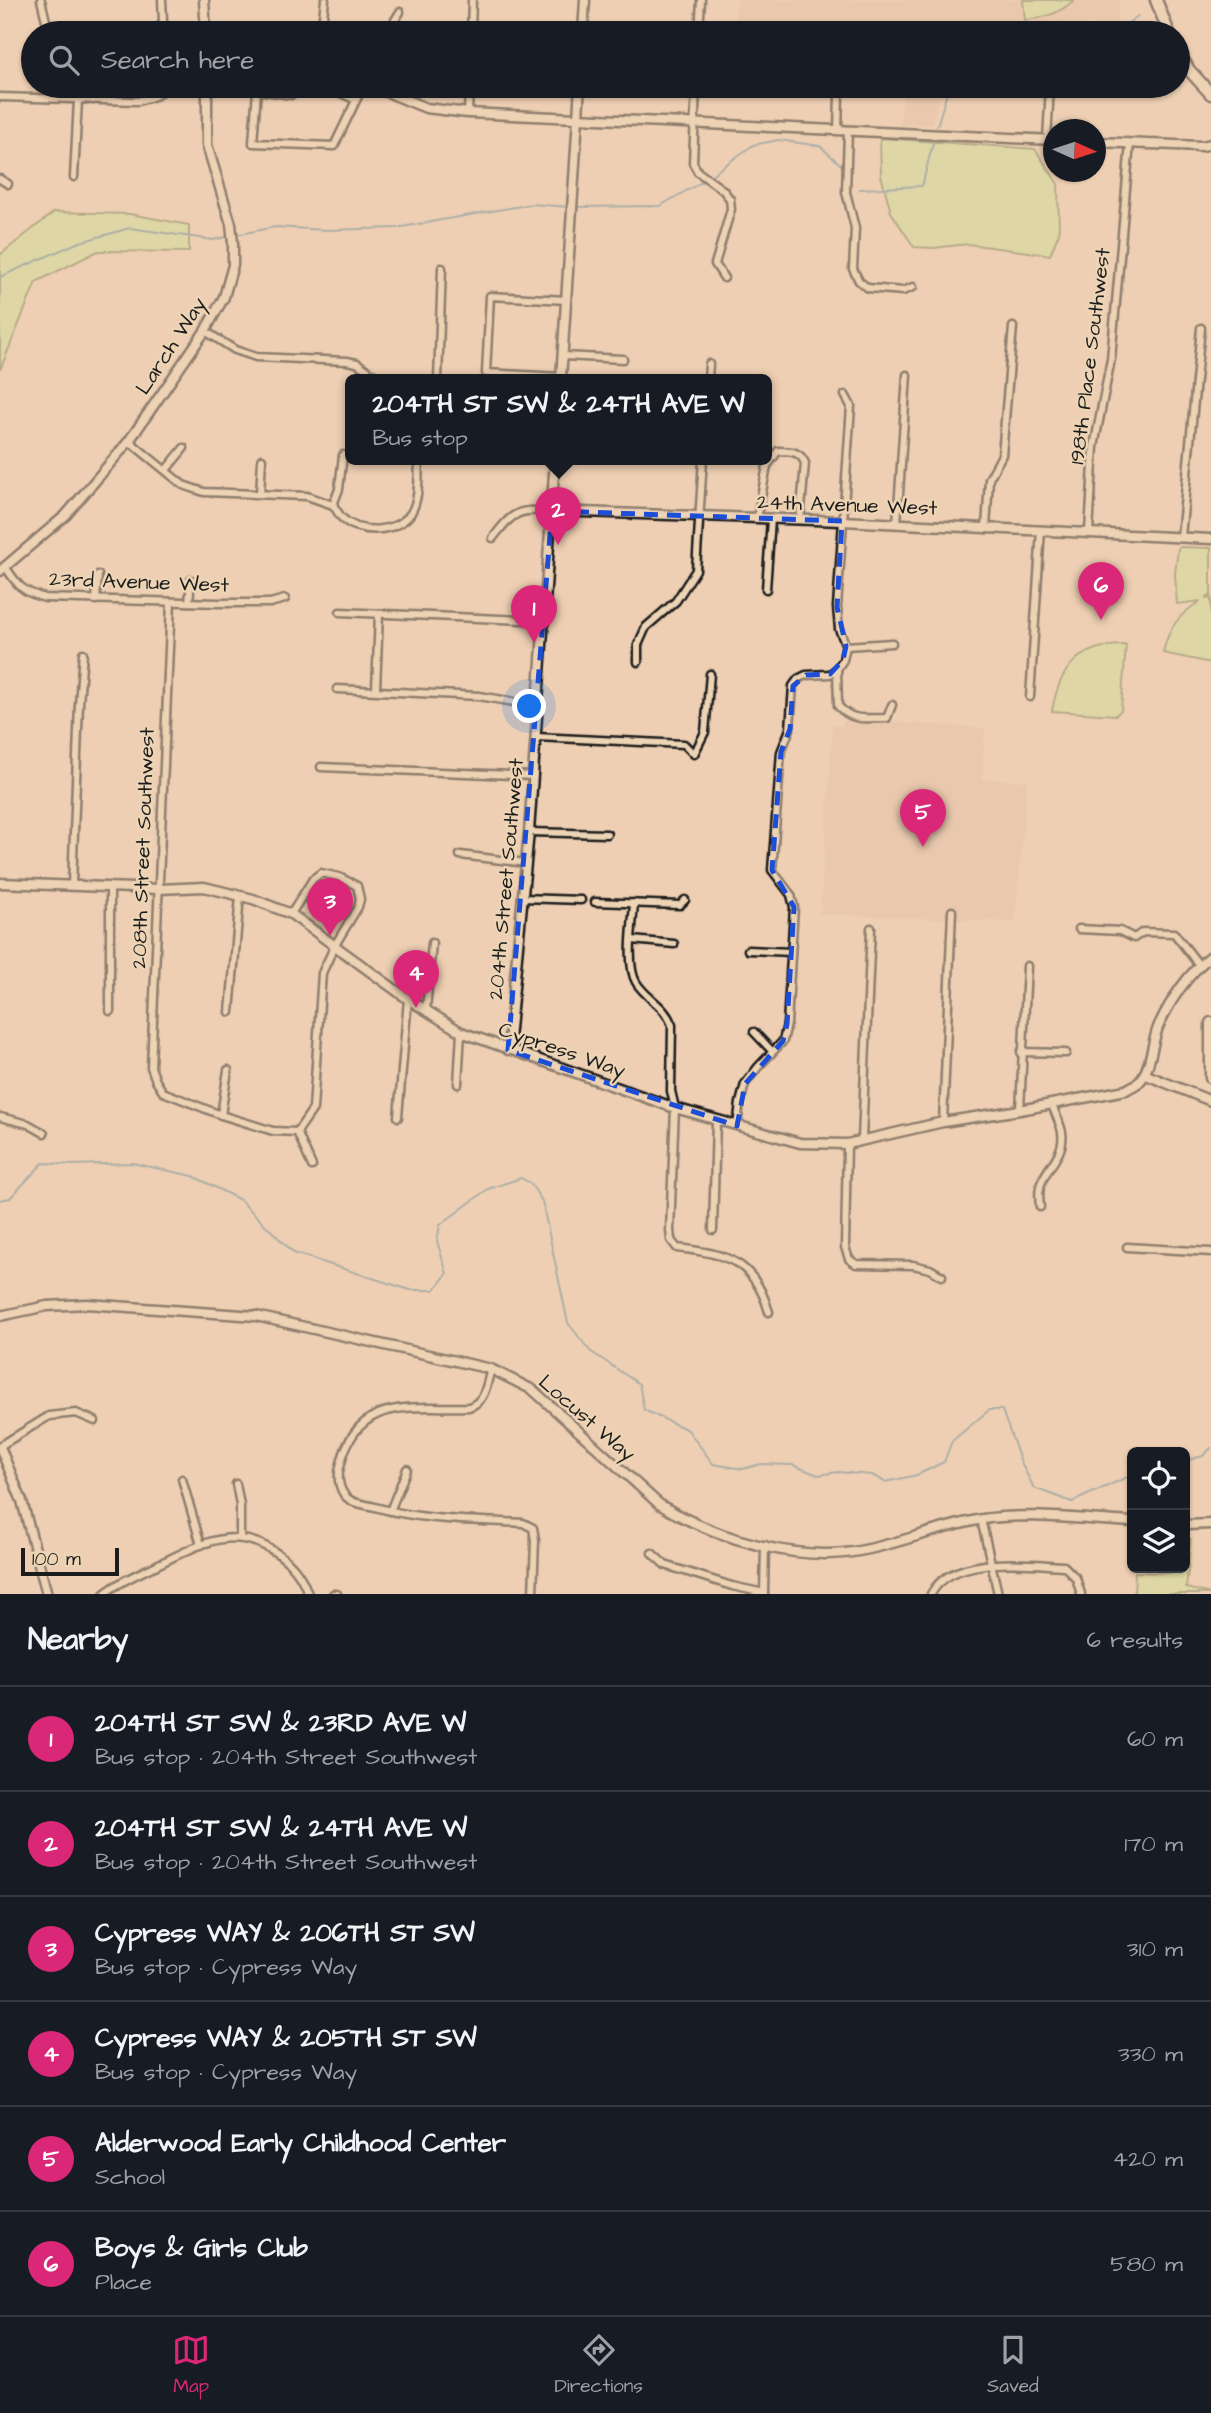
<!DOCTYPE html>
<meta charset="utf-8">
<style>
:root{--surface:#171b24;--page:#20242c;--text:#f1f3f6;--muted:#9ea1a6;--line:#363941;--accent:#db2777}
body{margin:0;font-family:"Architects Daughter",sans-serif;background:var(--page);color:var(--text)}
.controls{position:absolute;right:21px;bottom:21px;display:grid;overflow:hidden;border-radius:10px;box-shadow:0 2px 5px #0004}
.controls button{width:63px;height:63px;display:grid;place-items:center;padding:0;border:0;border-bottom:2px solid var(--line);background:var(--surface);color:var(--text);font:35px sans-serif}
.compass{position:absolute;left:1043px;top:119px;width:63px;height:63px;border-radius:50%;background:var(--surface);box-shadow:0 2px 5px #0004;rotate:93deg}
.scale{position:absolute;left:21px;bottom:18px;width:98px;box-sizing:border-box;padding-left:7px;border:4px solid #1c1c1c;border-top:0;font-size:19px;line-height:24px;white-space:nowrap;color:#1c1c1c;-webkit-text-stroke:5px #edd4b5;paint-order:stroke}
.you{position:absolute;left:530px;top:707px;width:24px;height:24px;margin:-18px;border:5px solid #fff;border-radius:50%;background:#1a73e8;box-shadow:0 0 0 10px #1a73e833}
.badge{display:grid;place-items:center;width:46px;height:46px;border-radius:50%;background:var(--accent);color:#fff;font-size:23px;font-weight:700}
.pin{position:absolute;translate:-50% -58px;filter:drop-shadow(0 2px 4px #0008)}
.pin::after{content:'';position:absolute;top:37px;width:24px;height:21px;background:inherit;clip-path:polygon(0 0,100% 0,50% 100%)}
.popup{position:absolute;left:345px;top:374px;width:427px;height:91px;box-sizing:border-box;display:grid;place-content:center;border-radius:10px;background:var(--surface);filter:drop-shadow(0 2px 5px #0005);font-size:23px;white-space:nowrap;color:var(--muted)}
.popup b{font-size:26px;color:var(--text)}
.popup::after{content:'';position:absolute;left:50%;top:100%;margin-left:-14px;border:14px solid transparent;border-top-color:var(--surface)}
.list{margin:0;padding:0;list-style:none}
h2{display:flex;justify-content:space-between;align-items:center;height:91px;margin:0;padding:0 28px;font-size:30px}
h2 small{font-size:23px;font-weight:400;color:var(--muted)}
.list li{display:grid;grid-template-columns:46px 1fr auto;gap:21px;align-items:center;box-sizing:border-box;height:105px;padding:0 28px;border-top:2px solid var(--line)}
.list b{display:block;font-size:26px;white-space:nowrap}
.list p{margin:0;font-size:23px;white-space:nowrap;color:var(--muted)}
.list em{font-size:23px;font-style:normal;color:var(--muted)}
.icon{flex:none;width:38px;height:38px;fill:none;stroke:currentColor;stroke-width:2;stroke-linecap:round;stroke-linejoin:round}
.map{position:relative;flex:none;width:1211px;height:1594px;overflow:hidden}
.search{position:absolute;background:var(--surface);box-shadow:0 2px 5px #0004;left:21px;right:21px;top:21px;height:77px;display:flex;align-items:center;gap:18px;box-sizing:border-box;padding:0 24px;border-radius:38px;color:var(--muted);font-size:26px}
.sheet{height:721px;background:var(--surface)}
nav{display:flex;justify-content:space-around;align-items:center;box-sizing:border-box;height:98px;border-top:2px solid var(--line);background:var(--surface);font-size:19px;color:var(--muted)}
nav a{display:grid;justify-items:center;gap:4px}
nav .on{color:var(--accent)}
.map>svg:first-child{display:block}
.built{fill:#e2bea7}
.green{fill:#cbe196;stroke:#747e59;stroke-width:2}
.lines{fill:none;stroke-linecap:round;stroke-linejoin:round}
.stream{stroke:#5f8799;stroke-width:2}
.street-casing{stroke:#1c1c1c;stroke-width:11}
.secondary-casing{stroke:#1c1c1c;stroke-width:13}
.primary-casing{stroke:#1c1c1c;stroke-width:15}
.street{stroke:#edd4b5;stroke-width:6}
.secondary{stroke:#edd4b5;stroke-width:8}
.primary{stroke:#edd4b5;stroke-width:10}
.marked{fill:none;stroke:#1d4ed8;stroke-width:5;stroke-dasharray:14 9;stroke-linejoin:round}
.labels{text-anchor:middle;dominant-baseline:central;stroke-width:5;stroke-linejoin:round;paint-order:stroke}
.street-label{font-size:21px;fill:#1c1c1c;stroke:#edd4b5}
</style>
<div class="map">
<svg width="1211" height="1594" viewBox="0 0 1211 1594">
<rect width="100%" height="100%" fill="#eecfb3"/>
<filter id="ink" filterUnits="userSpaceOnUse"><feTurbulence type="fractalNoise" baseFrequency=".0143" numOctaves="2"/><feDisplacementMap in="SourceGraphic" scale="14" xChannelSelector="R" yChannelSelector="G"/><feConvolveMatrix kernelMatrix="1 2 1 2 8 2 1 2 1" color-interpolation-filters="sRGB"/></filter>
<g filter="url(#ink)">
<!-- built -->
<g class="built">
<polygon points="737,0 1120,0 1116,24 966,25 962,33 735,33"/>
<polygon points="903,86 943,86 932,124 900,125"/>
<polygon points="846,719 985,728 982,779 1027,781 1015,922 820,914 833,725 841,726"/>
</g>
<!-- green -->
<g class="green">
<path d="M1023,0H1074C1059,14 1044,18 1025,20Z"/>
<polygon points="880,138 1035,149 1058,184 1059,233 1050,255 968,244 933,248 914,247 891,212 881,175"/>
<polygon points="54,212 130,214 189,225 189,252 98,251 36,282 0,370 0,255"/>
<path d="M1180,547L1211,548V595L1205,599L1211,598V663L1163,653C1168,628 1179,614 1201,601L1177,604L1175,574L1178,549Z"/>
<path d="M1126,645L1121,710L1116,715L1052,711C1060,666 1079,645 1126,645Z"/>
<polygon points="1185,1538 1191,1539 1186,1588 1211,1594 1134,1594 1135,1572 1169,1573 1172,1568 1185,1568"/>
</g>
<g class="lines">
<!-- stream -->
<g class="stream">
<polyline points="1114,33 1138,16"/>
<polyline points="937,126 949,86"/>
<polyline points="710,176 753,145 779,140 820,146 841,165"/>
<polyline points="860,189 922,186 934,139"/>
<polyline points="575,207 660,206 705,180"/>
<polyline points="235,235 275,227 327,230 396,228 532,204 569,207"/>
<polyline points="0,277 77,243 130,228 213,240 230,236"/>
<polyline points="0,1200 10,1198 43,1163 73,1165 132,1163 193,1176 240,1200 294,1253 410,1290 434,1290 447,1274 437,1241 440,1225 488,1189 521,1178 530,1183 542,1201 568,1323 590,1351 639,1384 644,1410 688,1430 713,1464 743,1469 761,1464 793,1465 818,1475 838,1472 872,1475 885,1482 917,1475 944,1462 952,1441 989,1410 1002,1410 1021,1463 1034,1488 1072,1502 1132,1475"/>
<polyline points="1185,1461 1203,1456 1211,1448"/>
</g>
<defs>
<g id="street">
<polyline points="41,0 49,33"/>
<polyline points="157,33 163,21 162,0"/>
<polyline points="321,33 325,0"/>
<polyline points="391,33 392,25 400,12"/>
<polyline points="471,33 472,0"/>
<polyline points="699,33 701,0"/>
<polyline points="300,86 291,95 257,90 253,143 334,146 363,86"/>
<polyline points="330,86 336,91 356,100"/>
<polyline points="696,86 693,163 698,172 723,190 730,199 731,209 715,264 724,278"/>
<polyline points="0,97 138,101 155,96 170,86"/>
<polyline points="48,98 49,86"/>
<polyline points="93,100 93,86"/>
<polyline points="468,113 469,86"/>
<polyline points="838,130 839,95"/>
<polyline points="848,131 846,192 855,228 853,269 859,281 868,288 903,291 913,287"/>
<polyline points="1047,140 1050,86"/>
<polyline points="74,177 78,100"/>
<polyline points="0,179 8,184"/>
<polyline points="205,331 235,350 256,357 347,361 357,363 380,379"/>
<polyline points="563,356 623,359"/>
<polyline points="561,377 486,373 490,296 567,300"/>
<polyline points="438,379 442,268"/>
<polyline points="708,379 709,364"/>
<path d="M129,441L183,485L204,492L307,496L333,505C336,509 339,515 342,518C360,535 397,533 411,513C420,498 418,476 419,459"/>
<polyline points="166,470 184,448"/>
<polyline points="260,494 262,459"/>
<polyline points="333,505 339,489 343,455"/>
<path d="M757,518L767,466L778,451C790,451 800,451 805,463L800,520"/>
<polyline points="897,524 907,375"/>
<polyline points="986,529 989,479 1002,455 1013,327"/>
<polyline points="1089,532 1094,447 1111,359 1130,143"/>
<polyline points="1181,537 1201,328"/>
<path d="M493,538C514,510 518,510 552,511"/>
<path d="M5,566C17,585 22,592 45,598L218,603H270L285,599"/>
<polyline points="766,589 771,519"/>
<polyline points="96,600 98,575"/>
<polyline points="171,602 151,1067 156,1081 163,1092 221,1115 273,1131 297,1132"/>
<polyline points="189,602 191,580"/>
<polyline points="340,612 544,621"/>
<polyline points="846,646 892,643"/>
<polyline points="638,662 638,645 646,627 676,601 696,570 703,459"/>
<path d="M837,669L838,706C853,722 866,718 887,718L892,705"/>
<polyline points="337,689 479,696 538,706"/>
<polyline points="376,689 379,614"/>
<polyline points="1030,697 1041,530"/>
<polyline points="536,737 684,744 694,754 705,732 710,674"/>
<polyline points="321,767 533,776"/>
<polyline points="529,832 607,834"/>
<polyline points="460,855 526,863"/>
<polyline points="72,885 79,704 83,653"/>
<polyline points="110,887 110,1011"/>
<polyline points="522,898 581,900"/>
<polyline points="595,902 680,905 685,900"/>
<path d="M634,903C633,922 626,965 636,982C646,999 665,1005 672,1025L671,1091L675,1108L670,1230L671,1240L677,1248C727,1254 754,1260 769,1312"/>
<polyline points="291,914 313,879 321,873 339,877 357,886 360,899 358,907 335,945 322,973 313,1109 297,1132 312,1166"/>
<polyline points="1079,929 1120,931 1134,938 1143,932 1174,933 1199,965"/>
<polyline points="632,940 674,944"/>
<polyline points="748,950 791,952"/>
<polyline points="426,1010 432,943"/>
<polyline points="230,1012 240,896"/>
<polyline points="754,1032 772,1051"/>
<polyline points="1021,1052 1066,1053"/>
<polyline points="458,1084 461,1032"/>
<polyline points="1020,1110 1027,966"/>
<polyline points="221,1115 228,1070"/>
<polyline points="0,1117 28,1124 44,1133"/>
<polyline points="398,1117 408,999"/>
<polyline points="943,1122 952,911"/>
<polyline points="737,1126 740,1103 745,1084 758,1067 783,1041 787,1024 794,907 791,895 772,870 781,752 790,729 793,686 798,679 806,675 830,674 837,669 843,660 846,646 839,629 837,607 851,406 845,395"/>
<polyline points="862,1139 871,928"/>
<polyline points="847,1144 845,1247 849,1259 856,1264 913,1265 930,1269 942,1276"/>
<path d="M1040,1207C1039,1197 1038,1188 1043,1179C1051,1163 1065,1152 1062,1132C1060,1123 1055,1113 1052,1105"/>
<polyline points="713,1230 716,1120"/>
<polyline points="1127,1247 1211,1252"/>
<path d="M491,1369C486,1385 486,1401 469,1407C410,1409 356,1395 340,1467C337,1478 339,1493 350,1500C356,1504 368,1505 375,1507C424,1521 473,1520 523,1523L533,1528L535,1540L533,1594"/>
<polyline points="0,1446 49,1416 76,1413 95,1421"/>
<polyline points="182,1479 201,1545"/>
<polyline points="236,1484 240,1505 240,1537"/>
<polyline points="390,1511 407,1469"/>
<polyline points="981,1519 998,1594"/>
<polyline points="652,1553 665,1565 732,1586 764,1593"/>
<path d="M104,1594C120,1581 142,1572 161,1563C199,1545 231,1525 272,1550C290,1561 301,1573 308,1594"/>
<polyline points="333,1594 337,1594"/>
<polyline points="764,1594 765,1545"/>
<path d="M931,1594C952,1554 1026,1564 1064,1566L1076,1578L1081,1594"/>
</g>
<g id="secondary">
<polyline points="204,0 206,33"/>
<polyline points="583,33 585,0"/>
<polyline points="372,86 426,108 468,113 1054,140"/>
<polyline points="1096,142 1202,146 1211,144"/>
<polyline points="561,379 580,86"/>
<polyline points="552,511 842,521 1211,539"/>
<polyline points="0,571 66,515 129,441 205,331 224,297 233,265 233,243 231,224 207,145 207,86"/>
<path d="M0,883L159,889L204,887L253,899L291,914L408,999L461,1032L675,1108L800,1143L847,1144L943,1122L1020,1110L1126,1090C1130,1087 1137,1085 1140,1081C1151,1069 1152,1040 1159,1025C1170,1001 1189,972 1211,956"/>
<polyline points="508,1050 529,832 555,459"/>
<polyline points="1144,1074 1211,1101"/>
<path d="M0,1316L47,1306L87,1304L256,1316L491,1369L533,1390L659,1504C714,1538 800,1564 864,1550C904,1542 942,1526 983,1519C1026,1512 1087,1520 1132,1522"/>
<polyline points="0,1447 22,1501 47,1594"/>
<polyline points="1185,1525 1211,1524"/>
</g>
<g id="primary">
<polyline points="1156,0 1169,33"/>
<polyline points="1178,51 1189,70 1211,94"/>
<polyline points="1211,1023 1211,1078"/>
</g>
</defs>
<!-- street casing -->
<use href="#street" class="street-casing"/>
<!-- secondary casing -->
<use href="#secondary" class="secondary-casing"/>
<!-- primary casing -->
<use href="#primary" class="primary-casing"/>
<!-- street -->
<use href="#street" class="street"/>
<!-- secondary -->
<use href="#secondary" class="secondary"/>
<!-- primary -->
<use href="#primary" class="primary"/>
</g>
</g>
<!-- marked area -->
<path d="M0 0H1211V1594H0ZM552,511L842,521L837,607L846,646L843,660L830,674L806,675L793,686L790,729L781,752L772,870L794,907L787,1024L783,1041L745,1084L737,1126L508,1050Z" fill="#eecfb3" fill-opacity=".55" fill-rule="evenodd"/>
<path class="marked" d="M552,511L842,521L837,607L846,646L843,660L830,674L806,675L793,686L790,729L781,752L772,870L794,907L787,1024L783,1041L745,1084L737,1126L508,1050Z"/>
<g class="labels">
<!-- street labels -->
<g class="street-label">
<text transform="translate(171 346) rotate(-57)">Larch Way</text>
<text transform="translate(1090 356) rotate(-83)">198th Place Southwest</text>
<text transform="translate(847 505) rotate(2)">24th Avenue West</text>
<text transform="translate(139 582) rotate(2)">23rd Avenue West</text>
<text transform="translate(143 848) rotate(-88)">208th Street Southwest</text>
<text transform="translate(506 879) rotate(-85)">204th Street Southwest</text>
<text transform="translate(562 1050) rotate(19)">Cypress Way</text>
<text transform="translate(587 1418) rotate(41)">Locust Way</text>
</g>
</g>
</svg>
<div class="controls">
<button><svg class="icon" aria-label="locate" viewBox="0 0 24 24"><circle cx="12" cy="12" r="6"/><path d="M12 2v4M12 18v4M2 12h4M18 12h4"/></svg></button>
<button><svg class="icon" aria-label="layers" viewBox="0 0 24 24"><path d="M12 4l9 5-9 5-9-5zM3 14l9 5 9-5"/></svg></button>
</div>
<svg class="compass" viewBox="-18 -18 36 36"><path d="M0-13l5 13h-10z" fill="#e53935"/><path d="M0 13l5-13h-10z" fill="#9ea1a6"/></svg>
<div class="scale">100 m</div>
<div class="you"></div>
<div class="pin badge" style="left:534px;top:643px">1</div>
<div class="pin badge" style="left:558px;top:545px">2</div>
<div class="popup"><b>204TH ST SW &amp; 24TH AVE W</b>Bus stop</div>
<div class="pin badge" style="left:330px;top:936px">3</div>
<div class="pin badge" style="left:416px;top:1008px">4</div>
<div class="pin badge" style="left:923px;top:847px">5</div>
<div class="pin badge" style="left:1101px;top:620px">6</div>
<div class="search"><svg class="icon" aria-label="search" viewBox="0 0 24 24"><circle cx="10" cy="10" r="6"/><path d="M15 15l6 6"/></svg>Search here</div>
</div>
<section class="sheet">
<h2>Nearby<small>6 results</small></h2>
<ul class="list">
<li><span class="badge">1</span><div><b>204TH ST SW &amp; 23RD AVE W</b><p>Bus stop · 204th Street Southwest</p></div><em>60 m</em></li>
<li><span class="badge">2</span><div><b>204TH ST SW &amp; 24TH AVE W</b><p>Bus stop · 204th Street Southwest</p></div><em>170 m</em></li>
<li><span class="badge">3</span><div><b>Cypress WAY &amp; 206TH ST SW</b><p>Bus stop · Cypress Way</p></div><em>310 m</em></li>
<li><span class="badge">4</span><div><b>Cypress WAY &amp; 205TH ST SW</b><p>Bus stop · Cypress Way</p></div><em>330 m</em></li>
<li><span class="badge">5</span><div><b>Alderwood Early Childhood Center</b><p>School</p></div><em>420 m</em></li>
<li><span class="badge">6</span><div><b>Boys &amp; Girls Club</b><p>Place</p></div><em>580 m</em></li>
</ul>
</section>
<nav>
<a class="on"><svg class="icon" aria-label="map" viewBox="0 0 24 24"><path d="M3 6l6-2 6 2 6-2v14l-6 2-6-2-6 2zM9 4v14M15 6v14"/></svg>Map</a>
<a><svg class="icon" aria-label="directions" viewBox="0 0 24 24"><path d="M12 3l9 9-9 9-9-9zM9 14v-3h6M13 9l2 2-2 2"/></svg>Directions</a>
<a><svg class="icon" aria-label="saved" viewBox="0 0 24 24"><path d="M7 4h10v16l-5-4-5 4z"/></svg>Saved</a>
</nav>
